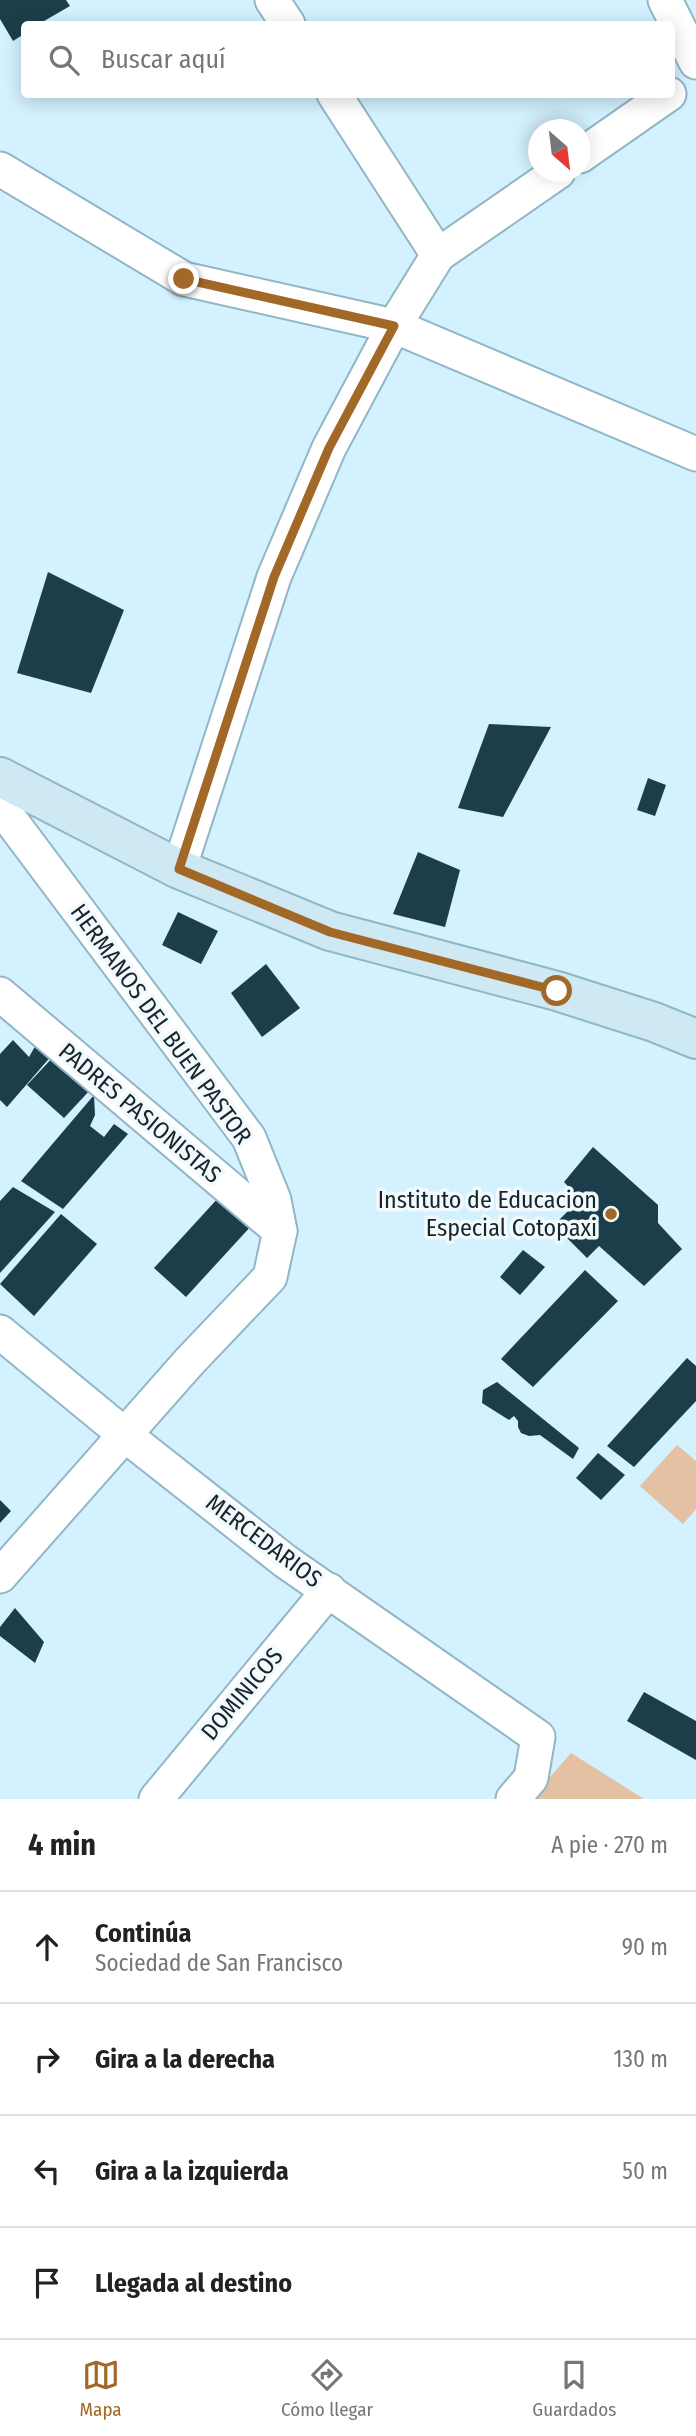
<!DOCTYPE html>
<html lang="es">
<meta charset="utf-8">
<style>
:root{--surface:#fff;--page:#f2f2f2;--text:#222;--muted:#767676;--line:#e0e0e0;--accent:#a26827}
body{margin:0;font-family:"Fira Sans Condensed",sans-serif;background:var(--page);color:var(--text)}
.compass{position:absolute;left:528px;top:119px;width:63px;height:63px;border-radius:50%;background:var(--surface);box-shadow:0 4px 18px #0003;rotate:152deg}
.stop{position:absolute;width:21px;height:21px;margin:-16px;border:5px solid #a26827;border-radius:50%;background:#fff}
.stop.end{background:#a26827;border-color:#fff;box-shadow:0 2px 7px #0008}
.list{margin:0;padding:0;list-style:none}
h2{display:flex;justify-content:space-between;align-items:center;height:91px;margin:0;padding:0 28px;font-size:30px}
h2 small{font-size:23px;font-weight:400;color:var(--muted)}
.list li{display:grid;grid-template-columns:46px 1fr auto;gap:21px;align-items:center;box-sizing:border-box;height:112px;padding:0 28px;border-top:2px solid var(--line)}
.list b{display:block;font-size:26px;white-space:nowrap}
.list p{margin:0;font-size:23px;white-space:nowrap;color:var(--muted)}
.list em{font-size:23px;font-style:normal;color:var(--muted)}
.icon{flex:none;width:38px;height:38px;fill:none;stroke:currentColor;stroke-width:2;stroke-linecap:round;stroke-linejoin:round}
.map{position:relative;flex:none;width:696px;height:1799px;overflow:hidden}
.search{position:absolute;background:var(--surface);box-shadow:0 4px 18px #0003;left:21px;right:21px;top:21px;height:77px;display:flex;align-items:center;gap:18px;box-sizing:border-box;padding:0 24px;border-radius:7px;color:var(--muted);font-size:26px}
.sheet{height:539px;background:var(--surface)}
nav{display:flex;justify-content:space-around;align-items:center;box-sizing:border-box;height:98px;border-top:2px solid var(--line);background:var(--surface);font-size:19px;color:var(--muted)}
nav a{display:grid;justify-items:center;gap:4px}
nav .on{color:var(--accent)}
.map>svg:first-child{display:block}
.green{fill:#e3c1a2}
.building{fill:#1c3e4b}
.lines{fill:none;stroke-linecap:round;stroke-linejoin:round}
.street-casing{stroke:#91b6c6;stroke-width:37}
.secondary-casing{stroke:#91b6c6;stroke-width:42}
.street{stroke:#fff;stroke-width:33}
.secondary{stroke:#cfe9f4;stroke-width:38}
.route{stroke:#a26827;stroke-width:9}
.poi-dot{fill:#a26827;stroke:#f2fafd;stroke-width:2.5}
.labels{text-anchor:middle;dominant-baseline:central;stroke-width:7;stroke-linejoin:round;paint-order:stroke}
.street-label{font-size:24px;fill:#18262c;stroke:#f2fafd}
.poi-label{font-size:24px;fill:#18262c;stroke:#f2fafd;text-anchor:end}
</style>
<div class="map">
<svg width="696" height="1799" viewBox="0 0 696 1799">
<rect width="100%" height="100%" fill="#d3f1fe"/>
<!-- green -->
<g class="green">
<polygon points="677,1445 696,1461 696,1509 683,1524 640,1486"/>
<polygon points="571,1753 644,1799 531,1799"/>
</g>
<!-- building -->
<g class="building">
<polygon points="0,0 66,0 70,6 39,24 24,24 24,34 13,41 0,19"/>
<polygon points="48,572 124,610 91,693 17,673"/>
<polygon points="489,724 551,727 503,817 458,808"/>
<polygon points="648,778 666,785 655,816 637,810"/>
<polygon points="418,852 460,870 445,927 393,914"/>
<polygon points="178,912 218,931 201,964 162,945"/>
<polygon points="266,964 300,1008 262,1037 231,993"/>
<polygon points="13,1040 29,1057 37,1043 53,1054 7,1107 0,1100 0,1054"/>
<polygon points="55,1055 92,1088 64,1118 27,1085"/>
<polygon points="94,1095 95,1115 90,1126 104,1137 114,1124 128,1134 63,1209 21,1181"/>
<polygon points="593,1147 658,1205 658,1223 682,1249 644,1286 599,1246 587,1258 554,1225 580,1199 564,1182"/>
<polygon points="13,1187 55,1212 0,1273 0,1201"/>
<polygon points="220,1196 252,1225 186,1297 154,1268"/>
<polygon points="61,1214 97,1244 34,1316 0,1284"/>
<polygon points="523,1250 545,1267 520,1295 500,1277"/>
<polygon points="585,1270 618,1301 533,1387 501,1359"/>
<polygon points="687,1358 696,1366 696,1401 634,1467 607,1446"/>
<polygon points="497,1382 579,1448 573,1459 540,1435 529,1436 521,1433 518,1427 518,1421 514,1416 509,1420 482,1403 483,1390"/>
<polygon points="598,1453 625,1475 601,1500 576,1478"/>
<polygon points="0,1500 11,1511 0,1523"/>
<polygon points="15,1608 44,1642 35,1663 0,1636 0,1627"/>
<polygon points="644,1692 696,1721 696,1760 627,1721"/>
</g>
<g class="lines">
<defs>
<g id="street">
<polyline points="272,0 288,24"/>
<polyline points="665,0 696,62"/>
<polyline points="334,94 438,255"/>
<polyline points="580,156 669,94"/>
<polyline points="0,169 184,279 394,326 696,454"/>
<polyline points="0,806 249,1138 274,1200 280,1231 270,1277 189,1362 0,1576"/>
<polyline points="179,869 274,577 329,448 394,326 438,255 558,172"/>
<polyline points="0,994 280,1231"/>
<polyline points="0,1332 125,1435 285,1561 538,1737 531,1778 513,1799"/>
<polyline points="156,1799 329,1590"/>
</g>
<polyline id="secondary" points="0,777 179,869 330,931 557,991 654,1022 696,1039"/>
</defs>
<!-- street casing -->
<use href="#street" class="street-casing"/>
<!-- secondary casing -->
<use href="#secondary" class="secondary-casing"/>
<!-- street -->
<use href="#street" class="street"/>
<!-- secondary -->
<use href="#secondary" class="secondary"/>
</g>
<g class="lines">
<!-- route -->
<polyline class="route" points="184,279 394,326 329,448 274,577 179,869 330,932 557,991"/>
</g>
<!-- markers -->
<circle class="poi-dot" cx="611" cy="1214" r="7"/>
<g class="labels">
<!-- street labels -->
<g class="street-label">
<text transform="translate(161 1024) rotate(54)">HERMANOS DEL BUEN PASTOR</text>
<text transform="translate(140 1113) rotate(40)">PADRES PASIONISTAS</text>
<text transform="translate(264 1541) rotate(37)">MERCEDARIOS</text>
<text transform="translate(242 1694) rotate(-50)">DOMINICOS</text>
</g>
<!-- poi labels -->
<g class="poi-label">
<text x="597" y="1200">Instituto de Educacion<tspan x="597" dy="28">Especial Cotopaxi</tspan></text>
</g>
</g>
</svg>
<svg class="compass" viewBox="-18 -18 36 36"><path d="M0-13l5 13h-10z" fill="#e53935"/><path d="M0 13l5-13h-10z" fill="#767676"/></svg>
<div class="stop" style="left:557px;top:991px"></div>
<div class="stop end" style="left:184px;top:279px"></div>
<div class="search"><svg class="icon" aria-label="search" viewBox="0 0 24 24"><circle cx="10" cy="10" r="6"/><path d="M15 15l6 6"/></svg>Buscar aquí</div>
</div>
<section class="sheet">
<h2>4 min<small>A pie · 270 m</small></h2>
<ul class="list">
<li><svg class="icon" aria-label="ahead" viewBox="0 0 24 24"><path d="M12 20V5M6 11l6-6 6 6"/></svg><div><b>Continúa</b><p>Sociedad de San Francisco</p></div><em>90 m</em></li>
<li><svg class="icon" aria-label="right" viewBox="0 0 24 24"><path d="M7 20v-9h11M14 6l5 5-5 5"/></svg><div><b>Gira a la derecha</b></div><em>130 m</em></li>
<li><svg class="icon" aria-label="left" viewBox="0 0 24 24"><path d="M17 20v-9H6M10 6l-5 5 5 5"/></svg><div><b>Gira a la izquierda</b></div><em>50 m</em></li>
<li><svg class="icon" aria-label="arrive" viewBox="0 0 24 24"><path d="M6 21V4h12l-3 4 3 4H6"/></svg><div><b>Llegada al destino</b></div></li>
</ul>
</section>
<nav>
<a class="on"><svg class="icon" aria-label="map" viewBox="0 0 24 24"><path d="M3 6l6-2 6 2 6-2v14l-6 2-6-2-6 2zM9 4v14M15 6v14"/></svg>Mapa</a>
<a><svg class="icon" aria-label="directions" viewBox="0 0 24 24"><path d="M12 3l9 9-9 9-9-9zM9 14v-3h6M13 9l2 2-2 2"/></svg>Cómo llegar</a>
<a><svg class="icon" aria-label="saved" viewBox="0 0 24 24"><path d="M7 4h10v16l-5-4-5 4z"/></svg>Guardados</a>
</nav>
